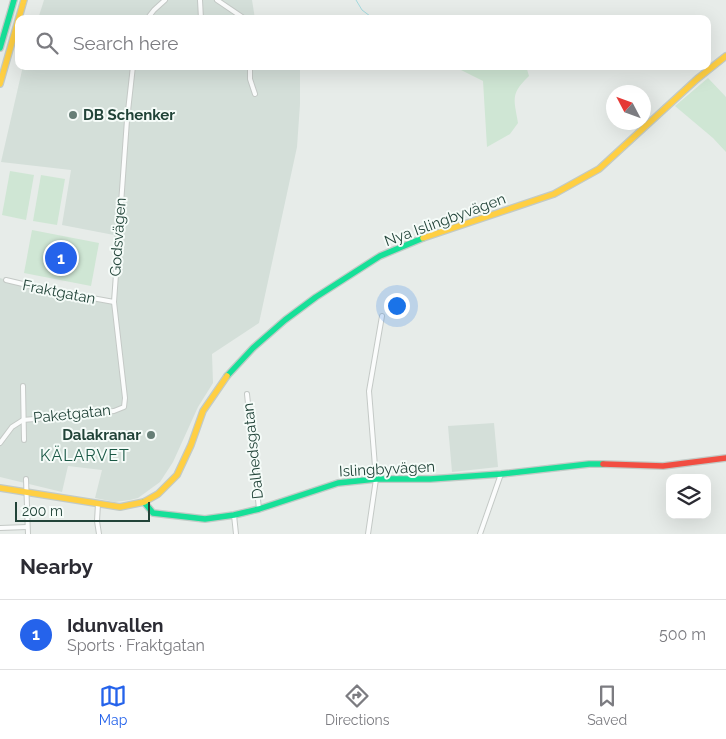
<!DOCTYPE html>
<meta charset="utf-8">
<style>
:root{--surface:#fff;--page:#f7f7f7;--text:#2b2b33;--muted:#7c7c81;--line:#e1e1e2;--accent:#2563eb}
body{margin:0;font-family:Raleway,sans-serif;background:var(--page);color:var(--text)}
.controls{position:absolute;right:15px;bottom:15px;display:grid;overflow:hidden;border-radius:10px;box-shadow:0 5px 20px #0002}
.controls button{width:45px;height:45px;display:grid;place-items:center;padding:0;border:0;border-bottom:1px solid var(--line);background:var(--surface);color:var(--text);font:25px sans-serif}
.compass{position:absolute;left:606px;top:85px;width:45px;height:45px;border-radius:50%;background:var(--surface);box-shadow:0 5px 20px #0002;rotate:311deg}
.scale{position:absolute;left:15px;bottom:12px;width:135px;box-sizing:border-box;padding-left:5px;border:2px solid #214338;border-top:0;font-size:14px;line-height:18px;white-space:nowrap;color:#214338;-webkit-text-stroke:4px #f5fbf8;paint-order:stroke}
.you{position:absolute;left:396px;top:305px;width:18px;height:18px;margin:-12px;border:4px solid #fff;border-radius:50%;background:#1a73e8;box-shadow:0 0 0 8px #1a73e833}
.badge{display:grid;place-items:center;width:32px;height:32px;border-radius:50%;background:var(--accent);color:#fff;font-size:16px;font-weight:700}
.pin{position:absolute;translate:-50% -50%;border:2px solid #fff;box-shadow:0 1px 5px #0006}
.list{margin:0;padding:0;list-style:none}
h2{display:flex;justify-content:space-between;align-items:center;height:65px;margin:0;padding:0 20px;font-size:21px}
h2 small{font-size:16px;font-weight:400;color:var(--muted)}
.list li{display:grid;grid-template-columns:32px 1fr auto;gap:15px;align-items:center;box-sizing:border-box;height:70px;padding:0 20px;border-top:1px solid var(--line)}
.list b{display:block;font-size:19px;white-space:nowrap}
.list p{margin:0;font-size:16px;white-space:nowrap;color:var(--muted)}
.list em{font-size:16px;font-style:normal;color:var(--muted)}
.icon{flex:none;width:28px;height:28px;fill:none;stroke:currentColor;stroke-width:2;stroke-linecap:round;stroke-linejoin:round}
.map{position:relative;flex:none;width:726px;height:534px;overflow:hidden}
.search{position:absolute;background:var(--surface);box-shadow:0 5px 20px #0002;left:15px;right:15px;top:15px;height:55px;display:flex;align-items:center;gap:12px;box-sizing:border-box;padding:0 18px;border-radius:10px;color:var(--muted);font-size:19px}
.sheet{height:135px;background:var(--surface)}
nav{display:flex;justify-content:space-around;align-items:center;box-sizing:border-box;height:70px;border-top:1px solid var(--line);background:var(--surface);font-size:14px;color:var(--muted)}
nav a{display:grid;justify-items:center;gap:2px}
nav .on{color:var(--accent)}
.map>svg:first-child{display:block}
.built{fill:#d4dfd9}
.green{fill:#cfe6d4}
.lines{fill:none;stroke-linecap:round;stroke-linejoin:round}
.stream{stroke:#a4dade;stroke-width:1}
.street-casing{stroke:#c4c9c6;stroke-width:6}
.fast-casing{stroke:#c2cac6;stroke-width:8}
.slow-casing{stroke:#c2cac6;stroke-width:8}
.jam-casing{stroke:#c2cac6;stroke-width:8}
.street{stroke:#fbfcfc;stroke-width:4}
.fast{stroke:#16e098;stroke-width:5.5}
.slow{stroke:#ffcf43;stroke-width:5.5}
.jam{stroke:#f24e42;stroke-width:5.5}
.poi-dot{fill:#667e76;stroke:#f5fbf8;stroke-width:2}
.labels{text-anchor:middle;dominant-baseline:central;stroke-width:4;stroke-linejoin:round;paint-order:stroke}
.poi-label{font-size:15px;font-weight:bold;fill:#214338;stroke:#f5fbf8;text-anchor:start}
.street-label{font-size:15px;fill:#214338;stroke:#f5fbf8}
.neighbourhood-label{font-size:16px;letter-spacing:1px;fill:#1a5845;stroke:#f5fbf8}
</style>
<div class="map">
<svg width="726" height="534" viewBox="0 0 726 534">
<rect width="100%" height="100%" fill="#e7ece9"/>
<!-- built -->
<g class="built">
<polygon points="44,0 252,0 255,19 38,19"/>
<polygon points="23,66 300,66 300,104 297,147 259,323 212,354 213,383 198,407 173,462 160,482 138,498 130,500 115,502 95,498 102,470 68,466 62,492 0,477 0,278 19,284 113,302 116,258 114,235 62,225 71,170 1,162"/>
<polygon points="494,423 498,467 452,472 448,426"/>
</g>
<!-- green -->
<g class="green">
<path d="M453,66H526L529,76C510,94 514,99 518,123L510,134L487,147L483,81Z"/>
<polygon points="708,78 726,97 726,152 713,138 675,106"/>
<polygon points="10,171 34,175 26,220 2,215"/>
<polygon points="41,175 65,179 57,225 33,221"/>
<polygon points="32,230 99,243 91,286 24,273"/>
</g>
<g class="lines">
<!-- stream -->
<polyline class="stream" points="356,0 362,10 374,19"/>
<defs>
<g id="street">
<polyline points="200,0 201,19"/>
<polyline points="217,0 245,19"/>
<polyline points="147,19 154,10 165,0"/>
<polyline points="250,66 250,79 255,94"/>
<polyline points="6,280 48,290 114,302"/>
<polyline points="23,386 24,440"/>
<polyline points="247,394 259,509"/>
<polyline points="0,443 12,427 23,420 78,415 114,411 124,407 125,398 114,302 127,120 133,66"/>
<polyline points="26,479 28,534"/>
<polyline points="98,504 97,521 99,534"/>
<polyline points="234,515 236,534"/>
<polyline points="0,528 27,527"/>
<polyline points="368,534 376,479 369,391 382,316"/>
<polyline points="480,534 501,474"/>
</g>
<g id="fast">
<polyline points="0,48 14,0"/>
<polyline points="227,376 253,348 285,320 316,297 380,256 423,238"/>
<polyline points="144,502 153,513 205,519 234,515 259,509 338,483 376,479 430,479 501,474 589,464 603,464"/>
</g>
<g id="slow">
<polyline points="0,84 24,0"/>
<polyline points="423,238 554,194 599,169 697,79 726,56"/>
<polyline points="0,488 120,507 144,502 158,494 177,475 191,445 203,411 227,376"/>
</g>
<polyline id="jam" points="603,464 663,466 726,458"/>
</defs>
<!-- street casing -->
<use href="#street" class="street-casing"/>
<!-- fast casing -->
<use href="#fast" class="fast-casing"/>
<!-- slow casing -->
<use href="#slow" class="slow-casing"/>
<!-- jam casing -->
<use href="#jam" class="jam-casing"/>
<!-- street -->
<use href="#street" class="street"/>
<!-- fast -->
<use href="#fast" class="fast"/>
<!-- slow -->
<use href="#slow" class="slow"/>
<!-- jam -->
<use href="#jam" class="jam"/>
</g>
<!-- markers -->
<g class="poi-dot">
<circle cx="73" cy="115" r="5"/>
<circle cx="151" cy="435" r="5"/>
</g>
<g class="labels">
<!-- poi labels -->
<g class="poi-label">
<text x="83" y="115">DB Schenker</text>
<text x="141" y="435" text-anchor="end">Dalakranar</text>
</g>
<!-- street labels -->
<g class="street-label">
<text transform="translate(445 220) rotate(-20)">Nya Islingbyvägen</text>
<text transform="translate(118 237) rotate(-86)">Godsvägen</text>
<text transform="translate(59 292) rotate(11)">Fraktgatan</text>
<text transform="translate(72 414) rotate(-6)">Paketgatan</text>
<text transform="translate(253 451) rotate(-96)">Dalhedsgatan</text>
<text transform="translate(387 469) rotate(-3)">Islingbyvägen</text>
</g>
<!-- neighbourhood labels -->
<g class="neighbourhood-label">
<text x="85" y="455">KÄLARVET</text>
</g>
</g>
</svg>
<div class="controls">
<button><svg class="icon" aria-label="layers" viewBox="0 0 24 24"><path d="M12 4l9 5-9 5-9-5zM3 14l9 5 9-5"/></svg></button>
</div>
<svg class="compass" viewBox="-18 -18 36 36"><path d="M0-13l5 13h-10z" fill="#e53935"/><path d="M0 13l5-13h-10z" fill="#7c7c81"/></svg>
<div class="scale">200 m</div>
<div class="you"></div>
<div class="pin badge" style="left:61px;top:258px">1</div>
<div class="search"><svg class="icon" aria-label="search" viewBox="0 0 24 24"><circle cx="10" cy="10" r="6"/><path d="M15 15l6 6"/></svg>Search here</div>
</div>
<section class="sheet">
<h2>Nearby<small></small></h2>
<ul class="list">
<li><span class="badge">1</span><div><b>Idunvallen</b><p>Sports · Fraktgatan</p></div><em>500 m</em></li>
</ul>
</section>
<nav>
<a class="on"><svg class="icon" aria-label="map" viewBox="0 0 24 24"><path d="M3 6l6-2 6 2 6-2v14l-6 2-6-2-6 2zM9 4v14M15 6v14"/></svg>Map</a>
<a><svg class="icon" aria-label="directions" viewBox="0 0 24 24"><path d="M12 3l9 9-9 9-9-9zM9 14v-3h6M13 9l2 2-2 2"/></svg>Directions</a>
<a><svg class="icon" aria-label="saved" viewBox="0 0 24 24"><path d="M7 4h10v16l-5-4-5 4z"/></svg>Saved</a>
</nav>
